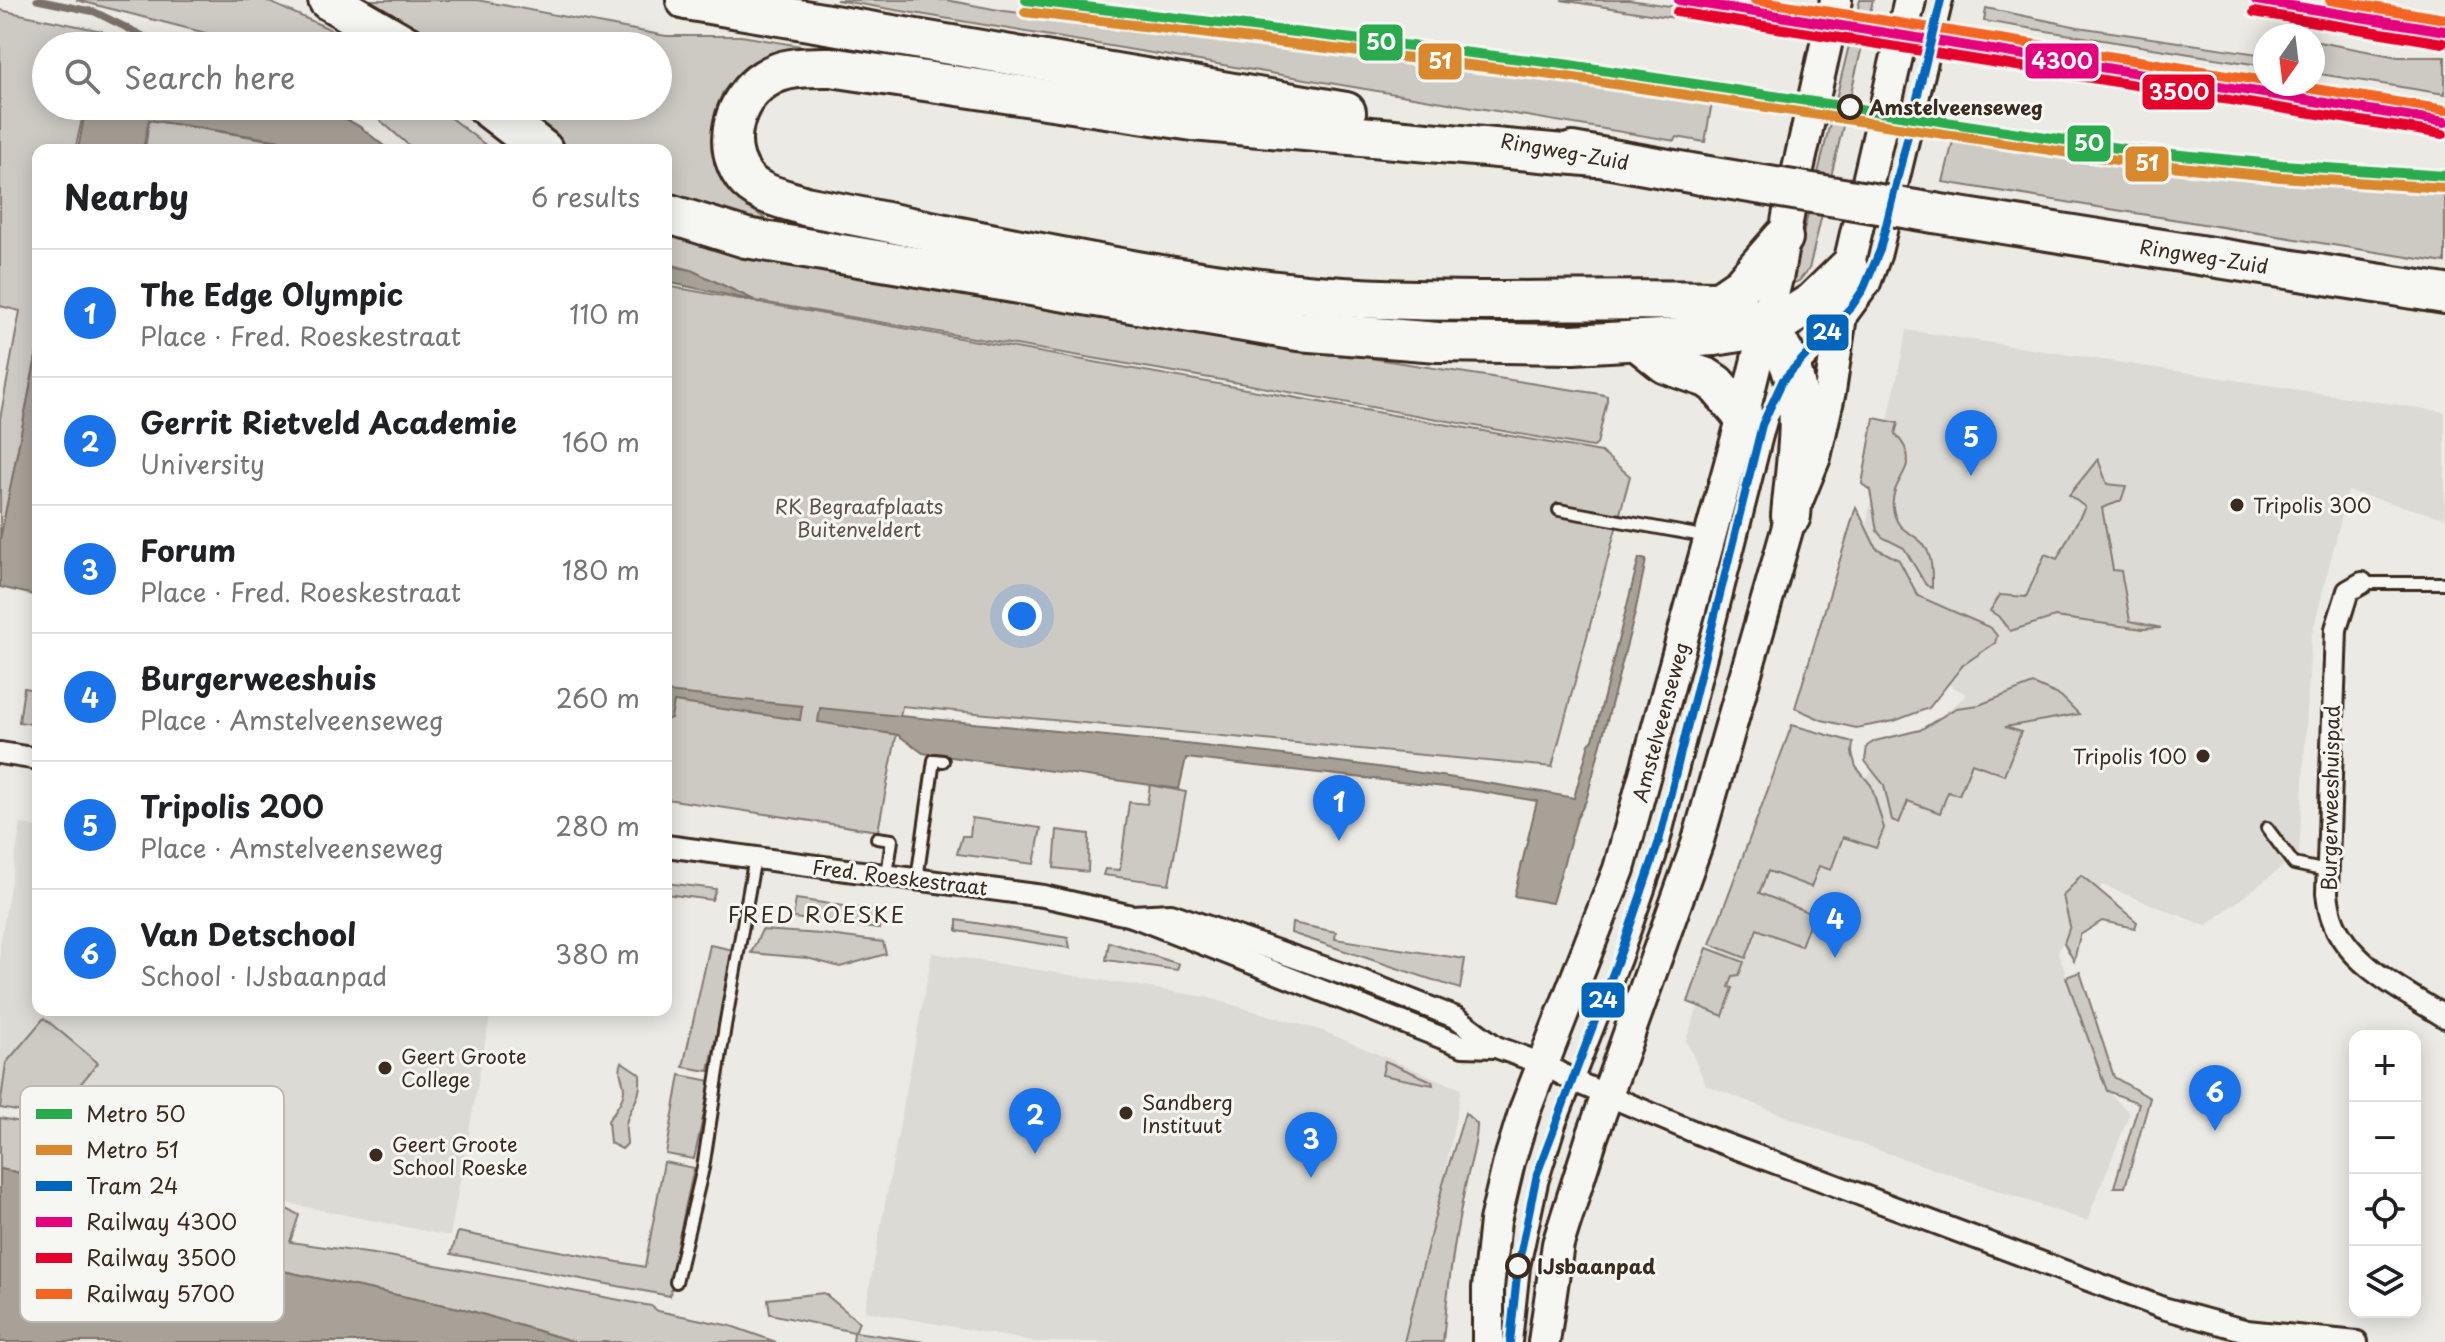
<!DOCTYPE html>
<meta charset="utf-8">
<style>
:root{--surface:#fff;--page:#f2f2f2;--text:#202124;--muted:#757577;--line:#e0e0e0;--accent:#1a73e8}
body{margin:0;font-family:"Playpen Sans",sans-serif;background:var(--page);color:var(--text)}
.controls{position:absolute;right:24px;bottom:24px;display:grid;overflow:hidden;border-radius:16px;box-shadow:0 4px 20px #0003}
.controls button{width:72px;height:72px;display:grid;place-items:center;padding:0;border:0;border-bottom:2px solid var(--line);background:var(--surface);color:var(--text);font:40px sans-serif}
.compass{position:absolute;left:2253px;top:24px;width:72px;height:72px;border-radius:50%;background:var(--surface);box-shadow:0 4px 20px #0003;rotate:194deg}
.you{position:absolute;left:1022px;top:616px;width:28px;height:28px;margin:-20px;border:6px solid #fff;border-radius:50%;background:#1a73e8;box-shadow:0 0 0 12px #1a73e833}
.badge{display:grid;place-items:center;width:52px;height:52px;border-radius:50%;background:var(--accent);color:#fff;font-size:26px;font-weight:700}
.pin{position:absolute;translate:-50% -66px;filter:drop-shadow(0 2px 4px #0008)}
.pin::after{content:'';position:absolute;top:42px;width:28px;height:24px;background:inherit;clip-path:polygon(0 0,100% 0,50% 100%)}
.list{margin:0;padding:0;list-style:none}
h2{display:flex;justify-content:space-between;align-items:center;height:104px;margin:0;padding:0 32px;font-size:34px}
h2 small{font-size:26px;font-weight:400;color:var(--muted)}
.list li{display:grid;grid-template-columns:52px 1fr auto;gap:24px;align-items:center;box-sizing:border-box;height:128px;padding:0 32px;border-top:2px solid var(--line)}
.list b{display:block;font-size:30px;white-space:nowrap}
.list p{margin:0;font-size:26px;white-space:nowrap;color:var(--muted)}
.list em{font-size:26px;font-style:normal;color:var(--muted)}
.icon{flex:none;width:44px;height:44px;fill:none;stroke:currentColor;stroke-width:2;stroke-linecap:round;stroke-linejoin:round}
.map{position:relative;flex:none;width:2445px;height:1342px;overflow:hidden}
.search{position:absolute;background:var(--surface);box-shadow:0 4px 20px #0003;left:32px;top:32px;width:640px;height:88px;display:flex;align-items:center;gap:20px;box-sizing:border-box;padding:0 28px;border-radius:44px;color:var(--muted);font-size:30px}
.panel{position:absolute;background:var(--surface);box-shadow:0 4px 20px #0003;left:32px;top:144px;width:640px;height:872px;border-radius:16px}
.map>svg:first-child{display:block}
.built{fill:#dcdad4}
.green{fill:#cdcac4;stroke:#847a71;stroke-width:2}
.water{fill:#a8a198;stroke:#7c7167;stroke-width:2}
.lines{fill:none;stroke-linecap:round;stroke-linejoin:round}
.stream{stroke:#7c7167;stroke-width:7}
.lane-casing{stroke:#3b2a1e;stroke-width:16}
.street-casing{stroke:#3b2a1e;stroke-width:26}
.secondary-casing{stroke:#3b2a1e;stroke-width:36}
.highway-casing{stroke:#3b2a1e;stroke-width:44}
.lane{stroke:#f6f6f2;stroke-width:10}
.street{stroke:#f6f6f2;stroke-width:20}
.secondary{stroke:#f6f6f2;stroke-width:30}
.highway{stroke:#f6f6f2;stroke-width:38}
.highway-bridge-casing{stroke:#3b2a1e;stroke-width:44;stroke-linecap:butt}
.highway-bridge{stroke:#f6f6f2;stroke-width:38}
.rail-1-casing{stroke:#f6f6f2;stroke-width:16}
.rail-2-casing{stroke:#f6f6f2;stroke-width:16}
.rail-3-casing{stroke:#f6f6f2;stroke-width:16}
.rail-1{stroke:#e5007d;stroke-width:10}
.rail-2{stroke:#e4002b;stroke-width:10}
.rail-3{stroke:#f26522;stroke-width:10}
.tram-1-casing{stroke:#f6f6f2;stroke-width:14}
.tram-1{stroke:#0065bd;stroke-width:8}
.metro-1-casing{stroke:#f6f6f2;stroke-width:16}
.metro-2-casing{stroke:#f6f6f2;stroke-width:16}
.metro-1{stroke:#29ab4d;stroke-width:10}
.metro-2{stroke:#da882e;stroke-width:10}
.stop-dot{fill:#f6f6f2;stroke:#3b2a1e;stroke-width:4}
.poi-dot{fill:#3b2a1e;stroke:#f6f6f2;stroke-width:3}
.labels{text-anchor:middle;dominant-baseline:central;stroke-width:6;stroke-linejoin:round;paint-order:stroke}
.stop-label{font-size:20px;font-weight:bold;fill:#3b2a1e;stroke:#f6f6f2;text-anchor:start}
.street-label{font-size:20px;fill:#3b2a1e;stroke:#f6f6f2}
.poi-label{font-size:20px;fill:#3b2a1e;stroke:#f6f6f2;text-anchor:start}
.park-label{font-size:20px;fill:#605248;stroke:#f6f6f2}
.neighbourhood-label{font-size:22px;letter-spacing:2px;fill:#3b2a1e;stroke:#f6f6f2}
.key{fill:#f6f6f2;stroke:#beb9b2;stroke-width:2}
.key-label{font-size:22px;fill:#3b2a1e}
.line-badge{stroke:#f6f6f2;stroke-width:3}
.badge-label{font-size:22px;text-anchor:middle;font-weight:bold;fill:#fff}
</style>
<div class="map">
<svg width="2445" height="1342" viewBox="0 0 2445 1342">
<rect width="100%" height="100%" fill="#ebeae5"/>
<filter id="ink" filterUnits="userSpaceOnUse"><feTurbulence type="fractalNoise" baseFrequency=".0125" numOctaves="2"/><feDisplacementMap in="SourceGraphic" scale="16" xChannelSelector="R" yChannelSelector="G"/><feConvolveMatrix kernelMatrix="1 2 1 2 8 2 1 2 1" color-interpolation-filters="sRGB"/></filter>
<g filter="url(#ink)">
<!-- built -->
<g class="built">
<polygon points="1907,330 2445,412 2445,518 2348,491 2311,638 2299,854 2206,926 2102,885 2099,890 2081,875 2063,896 2070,926 2058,952 2107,1091 2130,1113 2087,1221 1831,1134 1706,1085 1686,1040 1761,839 1813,820 1967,695 1845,624"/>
<polygon points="21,824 38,827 38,1010 491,1010 450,1236 281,1202 177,1140 0,1108 0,944"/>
<polygon points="932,953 1206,997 1323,1031 1461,1089 1413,1342 1036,1342 865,1311"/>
</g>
<!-- green -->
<g class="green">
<polygon points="76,0 265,0 325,27 359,46 257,46"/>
<polygon points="360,0 477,0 666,36 741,36 825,50 753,64 732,81 723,92 717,106 713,133 714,145 722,166 744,203 775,226 666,200 666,150 567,150 507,106 658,106 658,46 432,46"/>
<polygon points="836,0 946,0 1004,11 1491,68 1686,96 1687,92 1713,96 1705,142 1677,137 1675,141"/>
<polygon points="1561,0 1629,0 1704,11 1703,17 1729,21 1725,26"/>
<polygon points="1860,0 1873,0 1809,269 1799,281 1791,284"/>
<polygon points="1986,8 2078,27 2265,55 2265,66 1984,21"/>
<polygon points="0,10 102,31 99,46 46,46 46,106 85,106 75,150 38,150 38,347 0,540 0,419 20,311 0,306"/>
<polygon points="2313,41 2398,57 2445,57 2445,94 2313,73"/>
<polygon points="364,106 435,106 492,150 414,150"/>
<polygon points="149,120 330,150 145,150"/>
<polygon points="1954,137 2192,172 2445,190 2445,263 1943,182"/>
<polygon points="666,233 1331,352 1600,394 1607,396 1607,401 1597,444 1594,447 1586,446 1245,384 756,301 691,270 666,263"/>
<polygon points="666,286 1601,452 1630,476 1552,767 902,706 878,831 666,799"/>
<path d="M1874,418L1898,423L1895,434C1927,467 1889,476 1893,508C1897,534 1912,530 1924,545C1933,557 1932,575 1932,588L1926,585L1904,548L1882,537L1877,531L1870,490L1862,484Z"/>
<polygon points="2098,459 2107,484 2126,486 2121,501 2102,508 2113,570 2121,571 2130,621 2161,628 2143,629 2055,617 2010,631 1998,616 1990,611 2000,595 2026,597 2045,554 2057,559 2085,507 2069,495"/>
<polygon points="1856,507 1876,548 1899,560 1918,596 1991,628 1997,636 1995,643 1963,665 1929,708 1894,721 1856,728 1822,720 1795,708"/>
<polygon points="2033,684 2061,696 2079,714 2005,727 2021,732 2004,775 1972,763 1959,795 1948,792 1940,813 1908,801 1899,823 1892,820 1884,785 1865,761 1867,746 1875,741 1920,730 1956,708 1979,705"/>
<polygon points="24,688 38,690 38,725 19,722"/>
<polygon points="1792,725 1853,742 1852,753 1856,767 1871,785 1884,828 1876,848 1843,837 1831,870 1819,866 1811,887 1768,871 1759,893 1813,914 1801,946 1757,929 1746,958 1710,944"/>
<polygon points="1150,785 1186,792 1169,884 1103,875 1105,869 1120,870 1129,802 1147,804"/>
<polygon points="972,818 1041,828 1034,864 957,854 962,836 970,836"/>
<polygon points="1057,830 1089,834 1088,872 1054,868"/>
<polygon points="2081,875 2137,922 2135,928 2102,921 2080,935 2074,961 2064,943 2070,926 2063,896"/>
<polygon points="666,883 716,889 712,900 666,894"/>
<polygon points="796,899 879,911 879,929 793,918"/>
<polygon points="957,920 1068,938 1070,948 957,931"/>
<polygon points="1292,923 1336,932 1335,939 1465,959 1460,989 1291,933"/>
<polygon points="762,930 821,934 883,942 886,954 840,967 807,958 751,953"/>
<polygon points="1109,942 1179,964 1177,970 1106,960"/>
<polygon points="710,945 734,950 709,1071 683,1067"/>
<polygon points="1707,948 1744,962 1739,975 1733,976 1729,987 1733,988 1723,1016 1688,1002"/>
<polygon points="2080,972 2114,1077 2150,1098 2125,1187 2114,1187 2139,1103 2107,1091 2066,977"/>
<polygon points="44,1018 98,1063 73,1093 67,1120 0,1108 6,1063"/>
<polygon points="1385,1061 1432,1081 1433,1085 1382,1075"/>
<path d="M622,1062L640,1074C642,1101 630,1104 626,1124C625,1130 627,1138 627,1144L622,1149L610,1143L608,1121C613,1112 624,1101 624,1089C624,1078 617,1074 622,1062Z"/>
<polygon points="680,1075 711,1081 694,1159 666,1154"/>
<path d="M1465,1113L1477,1124C1477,1148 1468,1168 1464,1192C1454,1241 1447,1291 1443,1342H1404L1443,1184Z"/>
<polygon points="0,1118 31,1124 65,1126 165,1144 176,1182 169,1221 186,1224 193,1198 227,1180 299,1215 290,1242 394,1257 651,1306 658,1311 731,1326 776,1342 575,1342 468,1310 141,1241 147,1197 0,1169"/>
<polygon points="664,1162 694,1168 677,1246 670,1296 451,1254 458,1232 645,1267"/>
<polygon points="824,1293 859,1322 855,1332 924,1342 853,1342 854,1332 770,1314 768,1299"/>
</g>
<!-- water -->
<g class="water">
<polygon points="86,106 322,106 359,126 389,150 339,150 149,120 143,150 78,150"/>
<polygon points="666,265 691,270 756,301 666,282"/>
<polygon points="38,347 38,596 0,587 0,540"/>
<path d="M1639,558L1646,560L1635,613L1586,801L1577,818L1552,903L1514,896L1537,801L1471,790L1186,758L1179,789L923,753L898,735L818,722L820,708C1072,734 1326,752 1574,798L1589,744L1593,740Z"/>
<polygon points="666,692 802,706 800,720 674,702 671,718 666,720"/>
<polygon points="0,1169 147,1197 141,1241 468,1310 575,1342 0,1342"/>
</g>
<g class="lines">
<!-- stream -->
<polyline class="stream" points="37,0 95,12 155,42"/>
<defs>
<g id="lane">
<polyline points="1849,321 1874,287 1885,257 1947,0"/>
<polyline points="1801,370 1830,342"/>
<polyline points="1559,510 1708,537"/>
<polyline points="2362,583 2445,583"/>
<polyline points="2267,828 2294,864 2327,871"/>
<polyline points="877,838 892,840 887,875"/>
<polyline points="917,879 934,760 943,761"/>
<polyline points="676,1282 703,1168 725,1026 755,857"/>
<polyline points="1516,1342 1524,1267 1542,1183 1560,1125 1625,960 1660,858 1766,440 1772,418 1785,393"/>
</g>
<g id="street">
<path d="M2362,583L2348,591L2336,629L2327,893C2328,901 2329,910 2332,918C2348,965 2406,992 2445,1017"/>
<polyline points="0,753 38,759"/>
<polyline points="666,846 1043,896 1132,916 1463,1046 1496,1047"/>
<polyline points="1132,916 1171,914 1363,981 1457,1018 1496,1047 1543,1064 1576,1082 1709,1138 2163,1308 2247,1331 2357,1342"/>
</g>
<g id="secondary">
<polyline points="1488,1342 1488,1288 1495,1221 1509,1162 1525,1110 1619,869 1743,416 1778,274 1790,205 1836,0"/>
<polyline points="1544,1342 1558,1244 1592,1137 1697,844 1791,516 1815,457 1830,391 1848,268 1910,0"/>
</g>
<g id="highway">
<polyline points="328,0 407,46"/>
<polyline points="686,0 1346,112"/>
<polyline points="486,106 543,150"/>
<polyline points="1572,152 1702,175"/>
<path d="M1597,157L1193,121L831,67C809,67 784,66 765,79C733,99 721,146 744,177C757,195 786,199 805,206C983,240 1162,284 1343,297C1468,305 1594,298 1719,301C1823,341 1798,429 1791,516"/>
<polyline points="666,213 746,238 1298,331 1438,342 1573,344 1714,336 1764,328 1786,319 1813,302 1848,268"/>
<polyline points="1934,213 2445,294"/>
<polyline points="1719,301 1741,286 1783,238"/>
<polyline points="1636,340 1666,364 1707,378 1716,384 1743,416"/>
</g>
</defs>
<!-- lane casing -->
<use href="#lane" class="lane-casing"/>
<!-- street casing -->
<use href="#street" class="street-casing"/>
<!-- secondary casing -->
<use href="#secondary" class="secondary-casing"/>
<!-- highway casing -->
<use href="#highway" class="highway-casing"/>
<!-- lane -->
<use href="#lane" class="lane"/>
<!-- street -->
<use href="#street" class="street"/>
<!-- secondary -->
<use href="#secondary" class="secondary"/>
<!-- highway -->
<use href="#highway" class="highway"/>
<defs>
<polyline id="highway-bridge" points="1702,175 1934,213"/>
</defs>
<!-- highway-bridge casing -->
<use href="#highway-bridge" class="highway-bridge-casing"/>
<!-- highway-bridge -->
<use href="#highway-bridge" class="highway-bridge"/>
<defs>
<g id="rail-1">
<polyline points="1679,0 2445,122"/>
<polyline points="2256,0 2445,31"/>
</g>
<g id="rail-2">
<polyline points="1677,12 2443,134"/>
<polyline points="2254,12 2443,43"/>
</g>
<g id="rail-3">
<polyline points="1755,0 2265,81"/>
<polyline points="2330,0 2445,19"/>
<polyline points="2283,84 2445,110"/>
</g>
</defs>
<!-- rail-1 casing -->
<use href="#rail-1" class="rail-1-casing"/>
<!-- rail-2 casing -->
<use href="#rail-2" class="rail-2-casing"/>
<!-- rail-3 casing -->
<use href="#rail-3" class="rail-3-casing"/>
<!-- rail-1 -->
<use href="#rail-1" class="rail-1"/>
<!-- rail-2 -->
<use href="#rail-2" class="rail-2"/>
<!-- rail-3 -->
<use href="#rail-3" class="rail-3"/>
<defs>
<polyline id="tram-1" points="1510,1342 1518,1266 1537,1174 1624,944 1659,841 1762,425 1783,380 1852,306 1864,288 1880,250 1941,0"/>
</defs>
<!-- tram-1 casing -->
<use href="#tram-1" class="tram-1-casing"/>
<!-- tram-1 -->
<use href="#tram-1" class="tram-1"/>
<defs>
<polyline id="metro-1" points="1026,0 1563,64 2131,150 2282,165 2445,176"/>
<polyline id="metro-2" points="1025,12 1561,76 2130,162 2281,177 2444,188"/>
</defs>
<!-- metro-1 casing -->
<use href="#metro-1" class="metro-1-casing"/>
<!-- metro-2 casing -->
<use href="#metro-2" class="metro-2-casing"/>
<!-- metro-1 -->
<use href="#metro-1" class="metro-1"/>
<!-- metro-2 -->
<use href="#metro-2" class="metro-2"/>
</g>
</g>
<!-- markers -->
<g class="stop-dot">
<circle cx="1850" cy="107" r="11"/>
<circle cx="1518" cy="1266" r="11"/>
</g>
<g class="poi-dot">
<circle cx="2237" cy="505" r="8"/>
<circle cx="2203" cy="756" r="8"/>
<circle cx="385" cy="1068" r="8"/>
<circle cx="1126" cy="1113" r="8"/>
<circle cx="376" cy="1155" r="8"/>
</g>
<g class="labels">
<!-- stop labels -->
<g class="stop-label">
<text x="1869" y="107">Amstelveenseweg</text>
<text x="1537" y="1266">IJsbaanpad</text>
</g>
<!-- street labels -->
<g class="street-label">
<text transform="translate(1565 151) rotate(10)">Ringweg-Zuid</text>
<text transform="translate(2204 256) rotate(9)">Ringweg-Zuid</text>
<text transform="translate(1660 722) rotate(-75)">Amstelveenseweg</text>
<text transform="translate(2330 798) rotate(-89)">Burgerweeshuispad</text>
<text transform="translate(900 877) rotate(7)">Fred. Roeskestraat</text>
</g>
<!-- poi labels -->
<g class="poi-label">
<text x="2253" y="505">Tripolis 300</text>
<text x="2187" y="756" text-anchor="end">Tripolis 100</text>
<text x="401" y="1056">Geert Groote<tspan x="401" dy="23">College</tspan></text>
<text x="1142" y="1102">Sandberg<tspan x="1142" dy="23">Instituut</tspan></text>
<text x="392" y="1144">Geert Groote<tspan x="392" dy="23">School Roeske</tspan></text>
</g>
<!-- park labels -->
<g class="park-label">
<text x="859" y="506">RK Begraafplaats<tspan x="859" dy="23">Buitenveldert</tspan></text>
</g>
<!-- neighbourhood labels -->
<g class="neighbourhood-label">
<text x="817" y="913">FRED ROESKE</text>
</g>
</g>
<!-- legend -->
<rect x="20" y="1086" width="264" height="236" rx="12" class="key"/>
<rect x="36" y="1109" width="36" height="10" fill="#29ab4d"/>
<rect x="36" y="1145" width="36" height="10" fill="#da882e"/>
<rect x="36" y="1181" width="36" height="10" fill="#0065bd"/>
<rect x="36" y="1217" width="36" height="10" fill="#e5007d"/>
<rect x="36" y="1253" width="36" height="10" fill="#e4002b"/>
<rect x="36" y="1289" width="36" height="10" fill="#f26522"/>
<g class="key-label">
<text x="86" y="1122">Metro 50</text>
<text x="86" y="1158">Metro 51</text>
<text x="86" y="1194">Tram 24</text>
<text x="86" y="1230">Railway 4300</text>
<text x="86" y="1266">Railway 3500</text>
<text x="86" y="1302">Railway 5700</text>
</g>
<g class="line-badge">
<rect x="1358" y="23" width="46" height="39" rx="8" fill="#29ab4d"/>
<rect x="2024" y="42" width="76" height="38" rx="8" fill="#e5007d"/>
<rect x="1417" y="42" width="46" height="39" rx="8" fill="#da882e"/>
<rect x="2141" y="73" width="75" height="38" rx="8" fill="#e4002b"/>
<rect x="2066" y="124" width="46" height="39" rx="8" fill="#29ab4d"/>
<rect x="2124" y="145" width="46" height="38" rx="8" fill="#da882e"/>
<rect x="1805" y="313" width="45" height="39" rx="8" fill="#0065bd"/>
<rect x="1580" y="981" width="46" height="38" rx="8" fill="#0065bd"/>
</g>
<g class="badge-label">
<text x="1381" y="50">50</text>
<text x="2062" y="69">4300</text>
<text x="1440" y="69">51</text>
<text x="2179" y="100">3500</text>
<text x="2089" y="151">50</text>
<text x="2147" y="171">51</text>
<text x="1827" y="340">24</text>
<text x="1603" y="1008">24</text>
</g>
</svg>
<div class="controls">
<button>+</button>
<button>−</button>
<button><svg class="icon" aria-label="locate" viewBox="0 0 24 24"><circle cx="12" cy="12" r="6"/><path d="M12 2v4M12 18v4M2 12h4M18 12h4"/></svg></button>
<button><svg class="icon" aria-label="layers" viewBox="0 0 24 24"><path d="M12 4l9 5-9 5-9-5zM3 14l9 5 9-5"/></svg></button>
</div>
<svg class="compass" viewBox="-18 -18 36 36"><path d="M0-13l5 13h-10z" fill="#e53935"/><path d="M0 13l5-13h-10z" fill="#757577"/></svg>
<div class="you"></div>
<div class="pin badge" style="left:1339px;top:841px">1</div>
<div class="pin badge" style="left:1035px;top:1154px">2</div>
<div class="pin badge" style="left:1311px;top:1178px">3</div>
<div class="pin badge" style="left:1835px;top:958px">4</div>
<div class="pin badge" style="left:1971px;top:476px">5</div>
<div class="pin badge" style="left:2215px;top:1131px">6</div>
<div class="search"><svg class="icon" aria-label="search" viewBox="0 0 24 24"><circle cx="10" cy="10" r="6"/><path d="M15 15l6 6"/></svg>Search here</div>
<section class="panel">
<h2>Nearby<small>6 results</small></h2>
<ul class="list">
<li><span class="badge">1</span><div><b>The Edge Olympic</b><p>Place · Fred. Roeskestraat</p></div><em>110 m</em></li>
<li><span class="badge">2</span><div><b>Gerrit Rietveld Academie</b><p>University</p></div><em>160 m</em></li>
<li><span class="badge">3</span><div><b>Forum</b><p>Place · Fred. Roeskestraat</p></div><em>180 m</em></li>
<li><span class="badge">4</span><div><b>Burgerweeshuis</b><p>Place · Amstelveenseweg</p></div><em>260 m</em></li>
<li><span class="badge">5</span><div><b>Tripolis 200</b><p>Place · Amstelveenseweg</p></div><em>280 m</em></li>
<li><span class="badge">6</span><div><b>Van Detschool</b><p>School · IJsbaanpad</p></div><em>380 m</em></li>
</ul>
</section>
</div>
